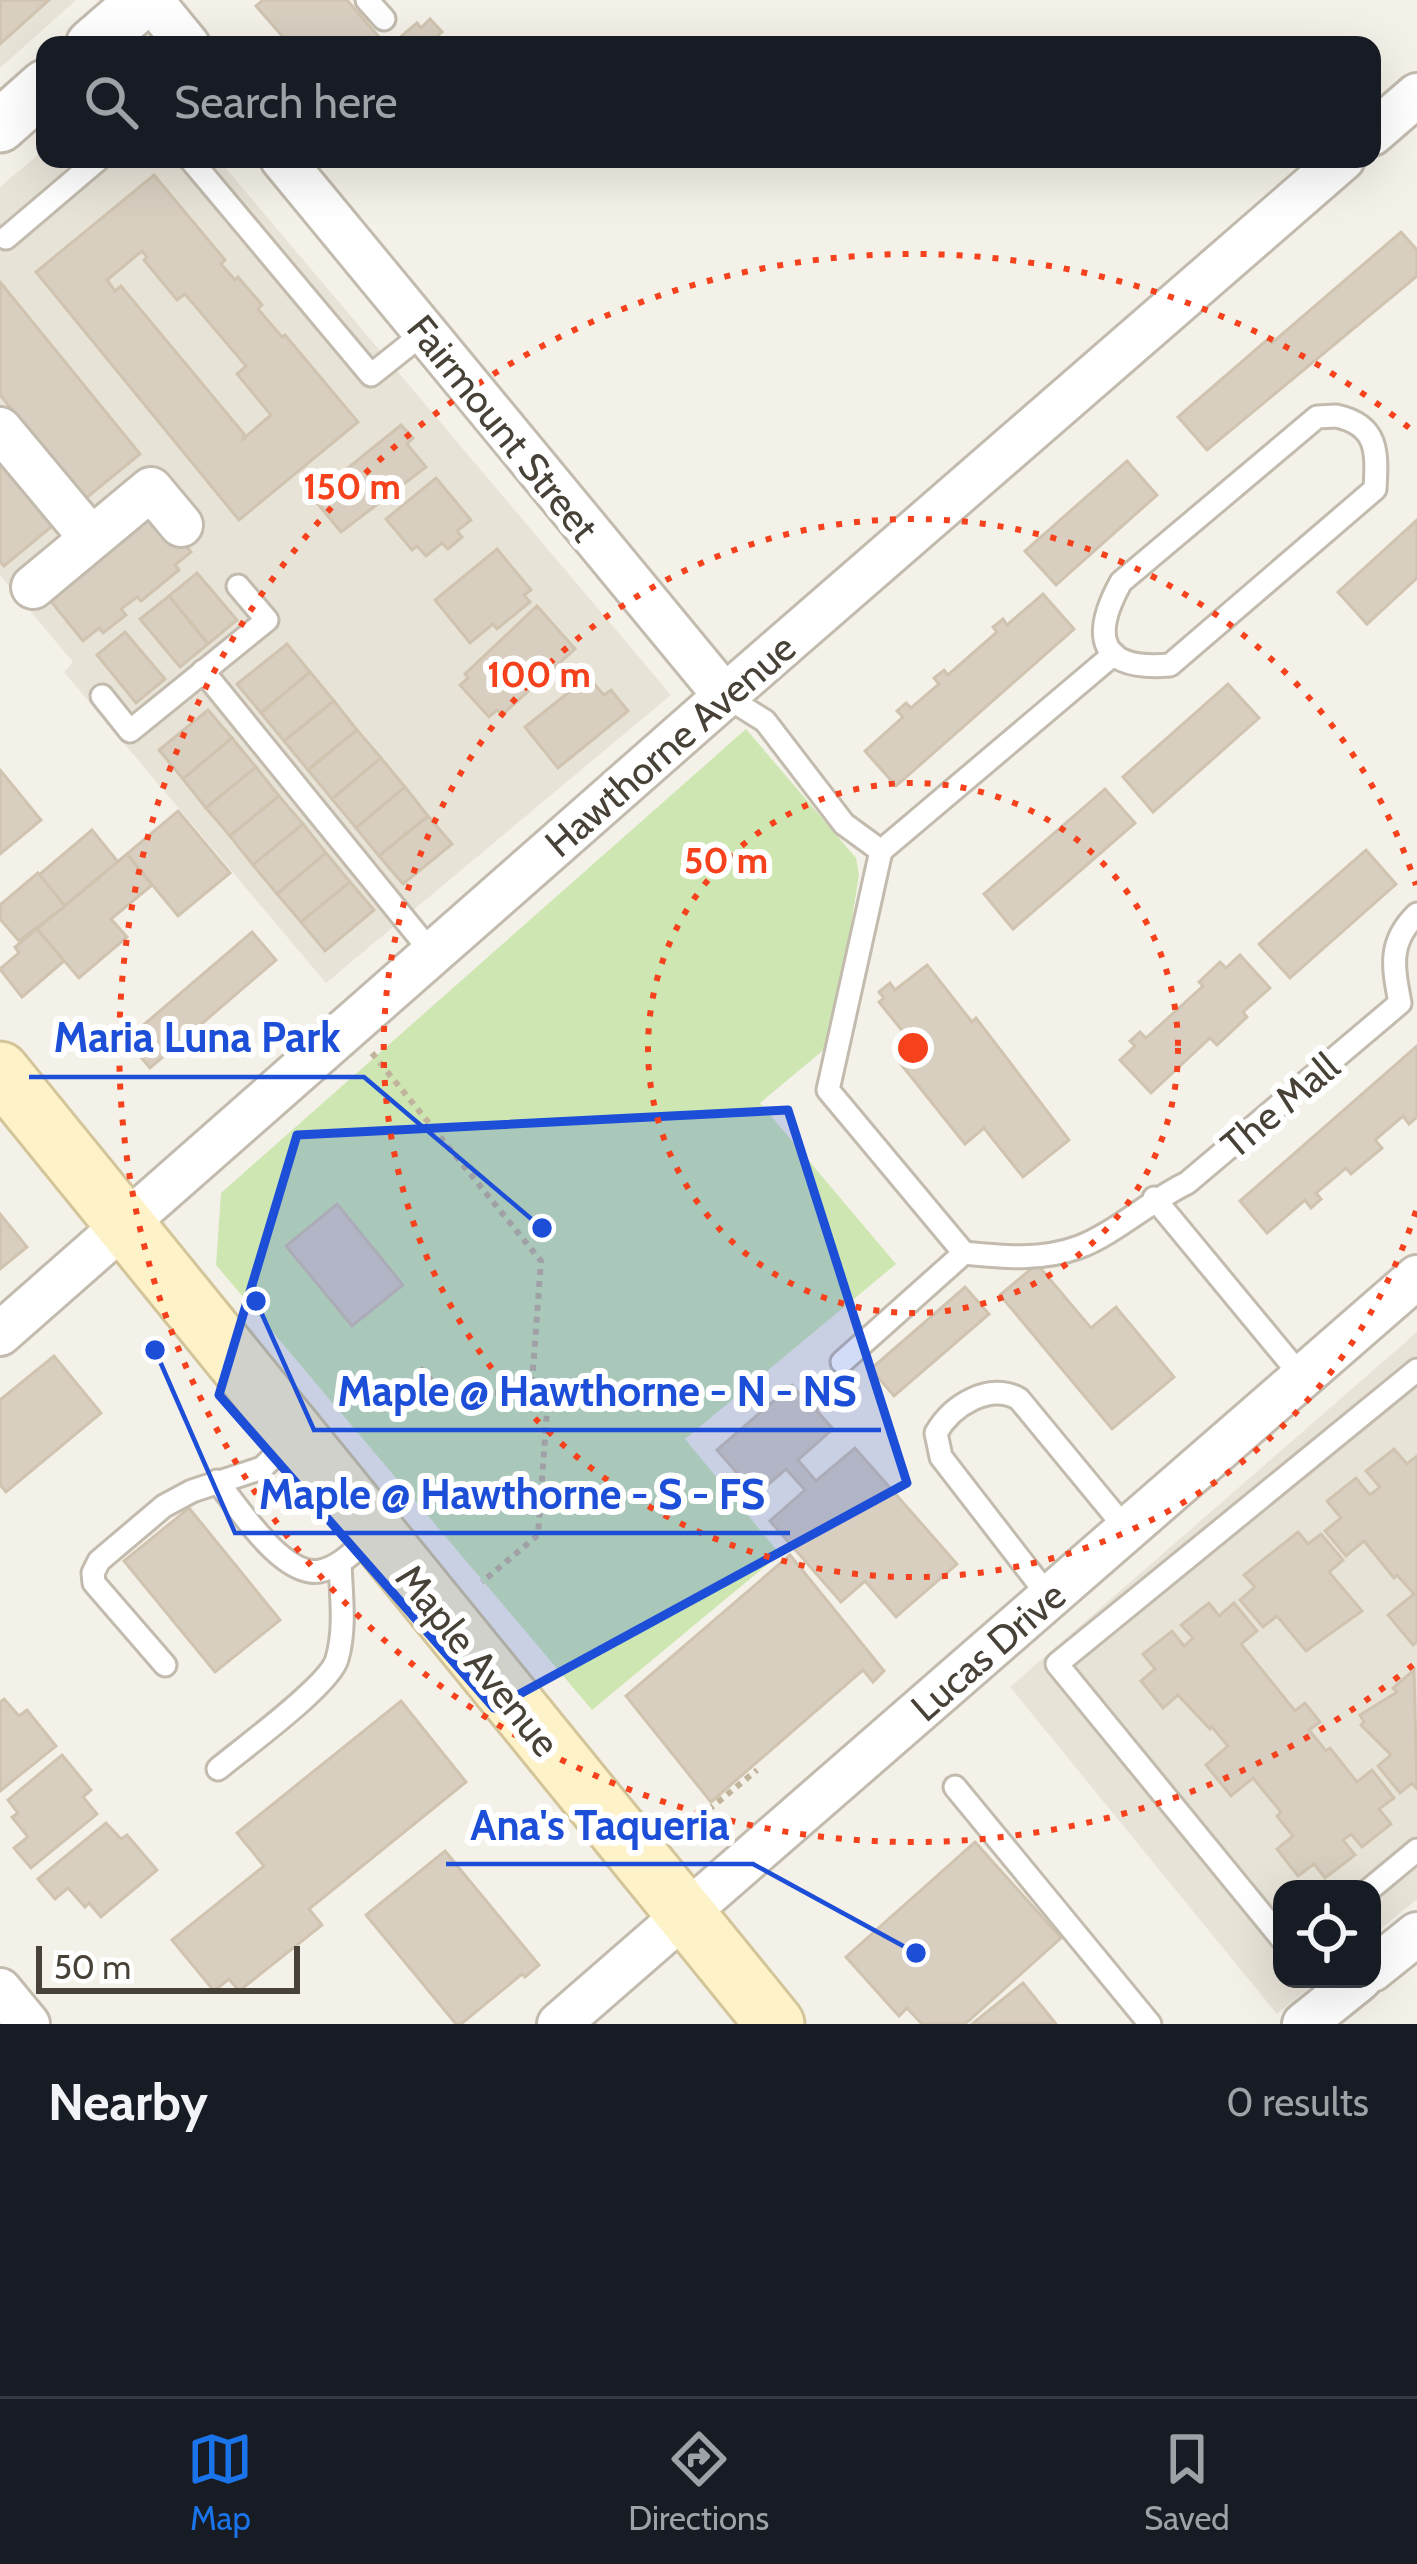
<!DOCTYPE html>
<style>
:root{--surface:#171b24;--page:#242831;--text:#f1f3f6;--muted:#9ea1a6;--line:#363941;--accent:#1a73e8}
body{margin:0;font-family:Cabin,sans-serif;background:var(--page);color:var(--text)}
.controls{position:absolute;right:36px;bottom:36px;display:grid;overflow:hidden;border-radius:24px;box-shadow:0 12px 48px #0002}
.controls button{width:108px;height:108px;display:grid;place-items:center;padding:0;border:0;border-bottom:3px solid var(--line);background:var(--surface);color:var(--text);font:60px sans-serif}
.scale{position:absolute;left:36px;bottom:30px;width:264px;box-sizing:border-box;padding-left:12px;border:6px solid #474137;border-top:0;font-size:33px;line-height:42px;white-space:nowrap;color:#474137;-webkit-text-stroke:9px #fff;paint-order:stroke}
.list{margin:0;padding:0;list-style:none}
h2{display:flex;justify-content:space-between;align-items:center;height:156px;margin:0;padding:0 48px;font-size:51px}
h2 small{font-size:39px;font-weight:400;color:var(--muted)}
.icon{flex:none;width:66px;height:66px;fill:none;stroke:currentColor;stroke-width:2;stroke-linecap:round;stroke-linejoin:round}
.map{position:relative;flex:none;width:1417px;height:2024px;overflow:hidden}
.search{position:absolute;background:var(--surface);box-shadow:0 12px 48px #0002;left:36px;right:36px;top:36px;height:132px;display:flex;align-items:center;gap:30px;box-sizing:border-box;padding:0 42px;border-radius:24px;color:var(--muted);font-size:45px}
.sheet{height:372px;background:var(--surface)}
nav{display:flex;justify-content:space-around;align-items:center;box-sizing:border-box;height:168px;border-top:3px solid var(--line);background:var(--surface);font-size:33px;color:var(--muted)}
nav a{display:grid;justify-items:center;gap:6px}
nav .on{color:var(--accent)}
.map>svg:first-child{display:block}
.residential{fill:#e8e3d7}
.green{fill:#cee7b2}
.building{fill:#d8cfc1;stroke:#d0c4b1;stroke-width:3;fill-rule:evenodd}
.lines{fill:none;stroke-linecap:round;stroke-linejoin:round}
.service-casing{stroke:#c2bbae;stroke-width:27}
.minor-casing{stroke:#c2bbae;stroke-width:48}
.tertiary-casing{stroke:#c2bbae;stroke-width:57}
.secondary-casing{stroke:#d3c599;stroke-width:63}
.path{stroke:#c1b49c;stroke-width:6;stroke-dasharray:6 6;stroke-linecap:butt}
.service{stroke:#fff;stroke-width:21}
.minor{stroke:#fff;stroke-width:42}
.tertiary{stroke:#fff;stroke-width:51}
.secondary{stroke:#fef2c9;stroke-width:57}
.marked{fill:#1d4ed8;fill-opacity:0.2;stroke:#1d4ed8;stroke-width:9;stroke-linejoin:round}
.ring{fill:none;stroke:#f6411d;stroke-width:6;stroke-dasharray:6 12}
.labels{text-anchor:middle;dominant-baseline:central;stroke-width:12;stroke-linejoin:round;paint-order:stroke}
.street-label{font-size:39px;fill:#474137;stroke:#fff}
.centre{fill:#f6411d;stroke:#fff;stroke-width:6}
.ring-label{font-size:36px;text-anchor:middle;font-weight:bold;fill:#f6411d;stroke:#fff;stroke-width:12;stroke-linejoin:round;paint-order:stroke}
.leader{fill:none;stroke:#1d4ed8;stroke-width:4.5}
.callout-dot{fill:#1d4ed8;stroke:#fff;stroke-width:4.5}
.callout-label{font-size:42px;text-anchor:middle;font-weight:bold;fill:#1d4ed8;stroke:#fff;stroke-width:12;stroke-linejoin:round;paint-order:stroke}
</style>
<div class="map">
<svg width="1417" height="2024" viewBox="0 0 1417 2024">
<rect width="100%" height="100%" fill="#f4f1e8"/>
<!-- residential -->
<g class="residential">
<polygon points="0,0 76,0 0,68"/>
<polygon points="45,149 45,159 218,159 671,695 326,983 64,672 73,662 0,575 0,187"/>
<polygon points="1417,1332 1417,1899 1372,1936 1372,1889 1282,1889 1282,1979 1320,1979 1277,2014 1010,1687"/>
</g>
<!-- green -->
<polygon class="green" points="746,729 856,858 859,875 832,1043 760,1103 896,1264 685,1439 780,1554 592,1710 216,1265 221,1193"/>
<!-- building -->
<g class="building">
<polygon points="0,0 49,0 0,44"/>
<polygon points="263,0 347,0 386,45 290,45 256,6"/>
<polygon points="430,19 442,32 433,40 437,45 391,45 417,23 421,28"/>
<path d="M154,175L225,260L221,264L235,280L238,277L262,305L258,309L282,337L285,335L358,422L239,520L36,272ZM142,251L147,257L144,260L177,300L185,294L246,366L237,374L271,415L243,439L244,434L121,286L115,291L107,280Z"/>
<polygon points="1401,232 1417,250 1417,276 1207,450 1178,417 1268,339 1272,343"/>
<polygon points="0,282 140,454 85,499 0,395"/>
<polygon points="401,425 413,438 407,444 426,467 341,532 312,497"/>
<polygon points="0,453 57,522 4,566 0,562"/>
<polygon points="1127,461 1157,495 1056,585 1025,551"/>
<polygon points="436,478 471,520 457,531 462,537 448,549 442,543 426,556 417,546 412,550 386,519"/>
<polygon points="157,510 191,552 175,565 179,570 141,601 137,597 121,609 126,615 103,633 99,628 83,641 45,594"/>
<polygon points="1417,520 1417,578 1367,624 1338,592"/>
<polygon points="497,549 531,590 524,595 530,602 497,629 493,624 470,643 435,600"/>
<polygon points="197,573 237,620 208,644 169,596"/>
<polygon points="1043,594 1074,629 896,786 865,751 903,717 897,711 906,703 911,708 939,684 934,678 944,670 948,675 997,632 993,627 1003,619 1007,625"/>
<polygon points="169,596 208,644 180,667 140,619"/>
<polygon points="537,606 575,649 502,715 497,710 489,717 460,685 468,678 465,674"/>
<polygon points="125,632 165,679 136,703 97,655"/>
<polygon points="287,644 310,672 261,713 237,684"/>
<polygon points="310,672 334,701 284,741 261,713"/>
<polygon points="588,677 604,695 611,690 628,711 558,768 525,727"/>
<polygon points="1228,684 1259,718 1153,812 1123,777"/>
<polygon points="334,701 357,730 308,770 284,741"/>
<polygon points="208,710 232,738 183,779 159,750"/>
<polygon points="357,730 381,758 332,799 308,770"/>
<polygon points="232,738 256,767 206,808 183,779"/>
<polygon points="381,758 405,787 356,828 332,799"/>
<polygon points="256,767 279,796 230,836 206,808"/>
<polygon points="0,770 41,820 0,854"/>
<polygon points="405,787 428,816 379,856 356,828"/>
<polygon points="1105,789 1135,823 1013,929 984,894"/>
<polygon points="279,796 303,824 253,865 230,836"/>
<polygon points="178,811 230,873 178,916 127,854"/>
<polygon points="428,816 452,844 403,884 379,856"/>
<polygon points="303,824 326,853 277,894 253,865"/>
<polygon points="92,830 118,862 65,906 39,875"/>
<polygon points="1366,850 1396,884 1290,978 1259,944"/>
<polygon points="326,853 350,882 301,922 277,894"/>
<polygon points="127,854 152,885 111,919 127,937 79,978 37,929"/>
<polygon points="38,873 65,906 19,941 0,919 0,905"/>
<polygon points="350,882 374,910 325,951 301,922"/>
<polygon points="37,929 64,961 22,997 0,969 19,953 15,947"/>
<polygon points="252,932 276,960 150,1068 126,1040"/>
<polygon points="1240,955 1270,988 1243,1012 1247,1017 1217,1045 1210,1038 1151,1093 1120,1060 1135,1046 1130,1041 1140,1032 1146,1038 1203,986 1199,982 1220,962 1226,968"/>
<polygon points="927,965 972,1022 976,1018 1069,1140 1023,1177 984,1128 965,1144 900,1063 917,1049 879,1002 884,998 879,992 890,983 895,990"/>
<polygon points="1417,1046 1417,1117 1409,1124 1403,1116 1375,1140 1382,1148 1351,1174 1346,1168 1316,1193 1321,1199 1311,1208 1305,1200 1267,1233 1240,1201"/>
<polygon points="337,1204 403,1285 352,1326 286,1246"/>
<polygon points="0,1214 27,1247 0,1269"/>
<polygon points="1037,1264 1091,1328 1116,1307 1174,1377 1112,1429 1000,1295"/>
<polygon points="965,1287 989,1314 894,1396 871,1369"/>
<polygon points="54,1356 101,1413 6,1492 0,1485 0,1400"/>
<polygon points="792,1385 804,1399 810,1394 821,1407 816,1410 833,1429 798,1460 816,1481 855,1448 957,1564 896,1617 865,1581 841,1602 770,1521 805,1490 786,1469 756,1495 717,1450"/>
<polygon points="1394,1449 1407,1464 1417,1456 1417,1642 1413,1645 1388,1615 1414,1594 1397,1575 1394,1578 1364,1541 1346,1556 1325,1531 1341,1518 1327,1501 1356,1478 1370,1495 1380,1487 1366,1471"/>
<polygon points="189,1508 280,1620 215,1672 124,1561"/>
<polygon points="1298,1532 1308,1544 1321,1534 1343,1560 1329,1572 1362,1611 1306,1651 1277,1616 1263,1627 1240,1600 1255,1587 1244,1575"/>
<polygon points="790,1555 884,1671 873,1682 863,1670 711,1802 626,1696"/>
<polygon points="1209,1603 1219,1616 1234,1603 1257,1631 1241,1644 1295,1711 1305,1703 1320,1722 1309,1730 1326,1751 1330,1748 1357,1782 1372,1770 1394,1798 1379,1809 1391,1824 1362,1847 1351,1834 1343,1840 1355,1855 1325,1878 1314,1864 1298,1876 1277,1849 1293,1836 1277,1816 1281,1812 1253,1778 1231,1796 1206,1765 1228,1746 1212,1727 1210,1729 1178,1695 1163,1708 1141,1681 1155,1669 1143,1654 1172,1631 1184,1646 1193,1638 1181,1625"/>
<polygon points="1414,1670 1417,1789 1412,1783 1400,1793 1378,1766 1391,1755 1361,1725 1364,1722 1360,1715 1397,1692 1393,1688"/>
<polygon points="4,1699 19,1716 27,1710 56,1746 0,1791 0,1702"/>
<polygon points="401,1701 466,1782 309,1909 322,1925 239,1991 229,1979 214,1991 172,1940 264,1866 237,1833"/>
<polygon points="62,1755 91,1790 83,1797 97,1814 31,1868 14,1848 28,1837 12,1817 18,1813 8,1800"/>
<polygon points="106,1823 121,1839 127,1835 157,1870 101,1917 89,1903 85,1907 68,1888 55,1899 38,1879"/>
<polygon points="975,1842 1061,1938 965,2024 922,2024 907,2008 899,2016 846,1957"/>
<polygon points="445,1851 539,1965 525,1977 522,1974 461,2024 456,2024 366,1915"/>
<polygon points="1023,1983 1056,2024 972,2024"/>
</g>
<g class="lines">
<defs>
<g id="service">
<polyline points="367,0 384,19"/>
<polyline points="190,159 371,375 425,332"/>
<polyline points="6,238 99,159"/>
<path d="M1336,416C1379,425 1377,453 1375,489L1170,665C1100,671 1090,638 1121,582L1317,417Z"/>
<polyline points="203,671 432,953"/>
<polyline points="102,696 130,731 267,620 238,586"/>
<polyline points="725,696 765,721 844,824 881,851 1114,654"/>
<polyline points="1154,1198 1302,1377"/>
<path d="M964,1253C1004,1257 1041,1261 1079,1247C1114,1234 1151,1200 1187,1183L1400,1003C1393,966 1388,942 1417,914"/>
<polyline points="842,1362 964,1253 828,1090 881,851"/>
<path d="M217,1481C238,1507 283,1578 320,1571C341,1567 358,1547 374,1534"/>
<path d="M1050,1598L941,1457L936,1433C952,1405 990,1382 1019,1399L1127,1530"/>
<polyline points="165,1665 94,1583 93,1573 99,1561 164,1506 192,1491 262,1468 296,1435"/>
<path d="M218,1769C243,1748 330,1685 337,1659C346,1628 341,1594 340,1563"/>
<polyline points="955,1787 1150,2024"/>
<polyline points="1370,1889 1417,1850"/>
<polyline points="1282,1939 1057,1664 1417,1370"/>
</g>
<g id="minor">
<polyline points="151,0 188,45"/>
<polyline points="1372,134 1417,95"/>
<polyline points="282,159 725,696"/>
<polyline points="0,429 91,538"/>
<polyline points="33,587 151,489 181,525"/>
<polyline points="0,1334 725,696 1343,159"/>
<polyline points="1372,1970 1417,1934"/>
<polyline points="0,1990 28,2024"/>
<polyline points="559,2024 1417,1277"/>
<polyline points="1304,2024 1360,1979"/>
</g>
<g id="tertiary">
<polyline points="92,45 144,0"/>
<polyline points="0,126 45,86"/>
</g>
<polyline id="secondary" points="0,1071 775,2024"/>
</defs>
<!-- service casing -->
<use href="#service" class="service-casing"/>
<!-- minor casing -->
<use href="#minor" class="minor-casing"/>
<!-- tertiary casing -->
<use href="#tertiary" class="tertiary-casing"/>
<!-- secondary casing -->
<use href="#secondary" class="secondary-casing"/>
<!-- path -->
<g class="path">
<polyline points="372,1053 541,1261 531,1396"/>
<polyline points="420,1368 438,1388 548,1397 538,1535 482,1582"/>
<polyline points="690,1825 757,1770"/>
</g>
<!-- service -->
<use href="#service" class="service"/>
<!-- minor -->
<use href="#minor" class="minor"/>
<!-- tertiary -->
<use href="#tertiary" class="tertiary"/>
<!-- secondary -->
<use href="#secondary" class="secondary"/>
</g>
<!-- marked area -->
<path class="marked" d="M788,1110L907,1483L494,1708L219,1395L297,1135Z"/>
<!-- distance rings -->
<g class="ring">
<circle cx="913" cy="1048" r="265"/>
<path d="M1416 1211A529 529 0 1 1 1416 885"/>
<path d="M1413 1665A794 794 0 1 1 1413 431"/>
</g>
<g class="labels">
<!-- street labels -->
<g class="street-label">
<text transform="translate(503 428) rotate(51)">Fairmount Street</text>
<text transform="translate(670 745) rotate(-41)">Hawthorne Avenue</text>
<text transform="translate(1280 1105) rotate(-40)">The Mall</text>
<text transform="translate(988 1651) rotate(-41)">Lucas Drive</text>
<text transform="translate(478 1660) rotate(51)">Maple Avenue</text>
</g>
</g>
<circle cx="913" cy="1048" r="18" class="centre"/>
<g class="ring-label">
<text x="352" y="499">150 m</text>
<text x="539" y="687">100 m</text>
<text x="726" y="873">50 m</text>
</g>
<!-- callouts -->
<path class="leader" d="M542 1228L364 1077H29M256 1301L314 1430H881M155 1350L235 1533H790M916 1953L753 1864H446"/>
<g class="callout-dot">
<circle cx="542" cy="1228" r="12"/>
<circle cx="256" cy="1301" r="12"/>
<circle cx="155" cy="1350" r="12"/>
<circle cx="916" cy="1953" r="12"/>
</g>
<g class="callout-label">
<text x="197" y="1052">Maria Luna Park</text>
<text x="597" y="1406">Maple @ Hawthorne - N - NS</text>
<text x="512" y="1509">Maple @ Hawthorne - S - FS</text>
<text x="600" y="1840">Ana's Taqueria</text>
</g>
</svg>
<div class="controls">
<button><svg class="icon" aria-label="locate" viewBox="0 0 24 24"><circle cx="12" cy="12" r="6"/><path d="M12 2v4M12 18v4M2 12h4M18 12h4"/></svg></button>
</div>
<div class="scale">50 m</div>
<div class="search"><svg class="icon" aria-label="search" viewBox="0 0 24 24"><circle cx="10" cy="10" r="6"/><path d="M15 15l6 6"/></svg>Search here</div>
</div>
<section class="sheet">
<h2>Nearby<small>0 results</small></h2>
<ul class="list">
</ul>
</section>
<nav>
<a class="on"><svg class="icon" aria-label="map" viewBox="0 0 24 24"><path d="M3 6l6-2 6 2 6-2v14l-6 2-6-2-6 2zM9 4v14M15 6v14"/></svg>Map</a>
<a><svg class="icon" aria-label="directions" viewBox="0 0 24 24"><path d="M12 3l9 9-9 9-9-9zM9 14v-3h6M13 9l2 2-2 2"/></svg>Directions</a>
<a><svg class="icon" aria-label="saved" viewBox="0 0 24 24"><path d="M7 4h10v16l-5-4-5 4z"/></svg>Saved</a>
</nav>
